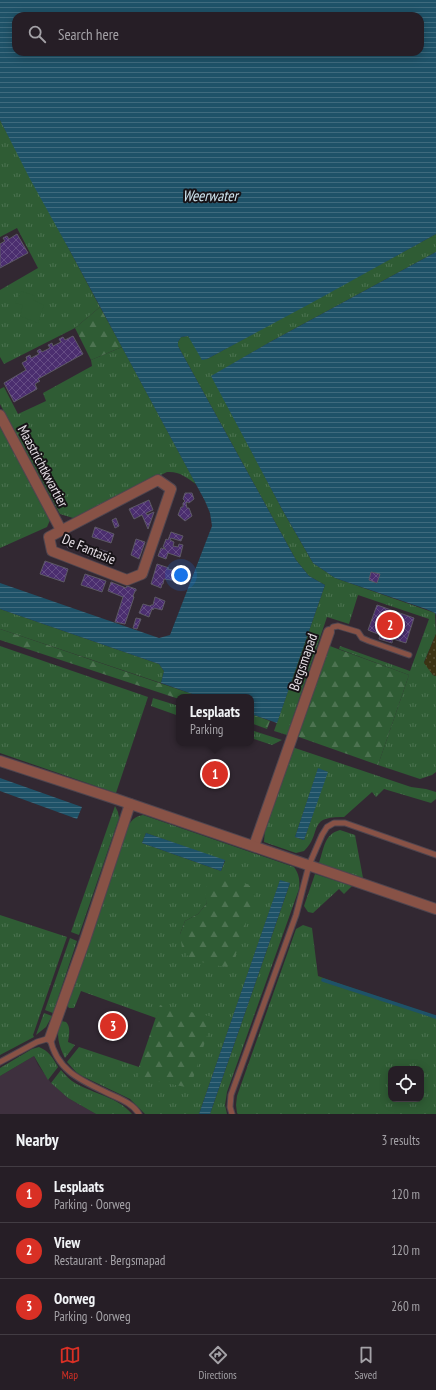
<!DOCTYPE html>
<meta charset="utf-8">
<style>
:root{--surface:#261e26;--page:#322b32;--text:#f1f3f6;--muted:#a4a2a7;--line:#423c43;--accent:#d93025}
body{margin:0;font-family:"PT Sans Narrow",sans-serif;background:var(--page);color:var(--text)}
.controls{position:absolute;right:12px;bottom:12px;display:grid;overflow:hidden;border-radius:8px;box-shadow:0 2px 10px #0003}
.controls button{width:36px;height:36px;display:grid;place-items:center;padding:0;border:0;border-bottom:1px solid var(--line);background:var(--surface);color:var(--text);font:20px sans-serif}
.you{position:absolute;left:181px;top:575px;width:14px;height:14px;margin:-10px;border:3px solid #fff;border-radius:50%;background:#1a73e8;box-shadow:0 0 0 6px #1a73e833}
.badge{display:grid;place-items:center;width:26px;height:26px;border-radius:50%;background:var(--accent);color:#fff;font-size:13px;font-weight:700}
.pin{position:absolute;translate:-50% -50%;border:2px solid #fff;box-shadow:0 1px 4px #0006}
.popup{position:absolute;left:176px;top:694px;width:78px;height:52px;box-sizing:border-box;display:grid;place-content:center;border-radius:8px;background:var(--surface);filter:drop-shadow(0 1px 3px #0005);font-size:13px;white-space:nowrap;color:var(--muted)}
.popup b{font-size:15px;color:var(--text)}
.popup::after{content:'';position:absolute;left:50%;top:100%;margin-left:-8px;border:8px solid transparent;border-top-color:var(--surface)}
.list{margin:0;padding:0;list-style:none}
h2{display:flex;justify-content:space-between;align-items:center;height:52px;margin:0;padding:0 16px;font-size:17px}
h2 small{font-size:13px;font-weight:400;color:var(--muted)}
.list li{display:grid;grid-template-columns:26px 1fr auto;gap:12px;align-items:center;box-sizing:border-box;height:56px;padding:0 16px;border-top:1px solid var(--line)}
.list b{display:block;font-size:15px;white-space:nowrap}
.list p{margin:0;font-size:13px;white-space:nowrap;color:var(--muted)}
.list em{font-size:13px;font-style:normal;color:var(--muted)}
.icon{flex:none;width:22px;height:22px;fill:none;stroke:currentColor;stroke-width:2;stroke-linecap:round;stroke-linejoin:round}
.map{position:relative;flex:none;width:436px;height:1114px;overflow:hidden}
.search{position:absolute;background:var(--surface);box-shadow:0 2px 10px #0003;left:12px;right:12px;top:12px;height:44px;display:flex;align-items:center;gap:10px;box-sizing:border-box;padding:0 14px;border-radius:12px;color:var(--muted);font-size:15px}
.sheet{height:220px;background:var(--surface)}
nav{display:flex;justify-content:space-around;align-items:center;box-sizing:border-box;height:56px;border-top:1px solid var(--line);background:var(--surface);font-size:11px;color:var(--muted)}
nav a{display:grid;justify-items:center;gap:2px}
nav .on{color:var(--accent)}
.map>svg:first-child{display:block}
.built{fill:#3e303e}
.grass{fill:url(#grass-tufts);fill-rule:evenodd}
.forest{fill:url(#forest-firs)}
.sand{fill:url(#sand-dots)}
.park{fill:#2f5c34}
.water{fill:url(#water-rules);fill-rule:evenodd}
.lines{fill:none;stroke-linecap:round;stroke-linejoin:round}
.stream{stroke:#1e5268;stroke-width:3.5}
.building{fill:url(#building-cross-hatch);stroke:#5d5966}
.service-casing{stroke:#4f454f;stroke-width:7}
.minor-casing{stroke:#4f454f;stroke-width:12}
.tertiary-casing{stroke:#4f454f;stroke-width:12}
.service{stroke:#885246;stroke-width:5}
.minor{stroke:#885246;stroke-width:10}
.tertiary{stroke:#885246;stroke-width:10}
.labels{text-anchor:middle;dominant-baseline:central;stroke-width:4;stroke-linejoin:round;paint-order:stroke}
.street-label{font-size:14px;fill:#e7e0e7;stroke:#171317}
.water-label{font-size:15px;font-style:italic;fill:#d0e6f0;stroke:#171317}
</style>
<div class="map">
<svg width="436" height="1114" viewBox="0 0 436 1114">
<defs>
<pattern id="grass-tufts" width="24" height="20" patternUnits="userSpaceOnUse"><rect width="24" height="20" fill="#2f5c34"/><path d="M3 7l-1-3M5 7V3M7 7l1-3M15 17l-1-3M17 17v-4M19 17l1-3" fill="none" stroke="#4d7351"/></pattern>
<pattern id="forest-firs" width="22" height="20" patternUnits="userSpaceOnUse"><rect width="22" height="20" fill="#2f5c34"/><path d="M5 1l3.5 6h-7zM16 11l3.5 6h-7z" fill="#4d7351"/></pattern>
<pattern id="sand-dots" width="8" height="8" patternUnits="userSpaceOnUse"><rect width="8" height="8" fill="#3b3313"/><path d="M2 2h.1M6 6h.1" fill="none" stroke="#575035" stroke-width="1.8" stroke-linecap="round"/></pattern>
<pattern id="water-rules" width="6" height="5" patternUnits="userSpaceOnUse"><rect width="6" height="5" fill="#1e5268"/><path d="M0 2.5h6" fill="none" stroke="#3f6b7e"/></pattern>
<pattern id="building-cross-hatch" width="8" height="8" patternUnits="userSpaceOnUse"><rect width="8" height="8" fill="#4b2e6f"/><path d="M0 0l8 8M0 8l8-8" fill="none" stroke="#654c84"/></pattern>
</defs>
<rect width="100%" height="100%" fill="#322832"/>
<!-- built -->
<polygon class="built" points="34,1056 38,1065 51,1083 68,1098 96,1114 0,1114 0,1076"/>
<!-- grass -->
<g class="grass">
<polygon points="0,120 100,307 75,328 4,364 0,357 0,290 38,268 17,228 0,237"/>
<polygon points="436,234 436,252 270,342 212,376 283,511 313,563 335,578 435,613 436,634 424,662 433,675 436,676 436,772 432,775 420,779 378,765 409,675 339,649 340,646 410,671 429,619 358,595 349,624 327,617 287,735 274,731 325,585 309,576 296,560 178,346 178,342 181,337 188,336 207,359"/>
<path d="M122,347L196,484C186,477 179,471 167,472L73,518L60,514L0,404V389L4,387L18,414L46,401L43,393L92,366L91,360Z"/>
<polygon points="0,423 51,518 47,527 0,548"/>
<polygon points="0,609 159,664 164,671 161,683 0,629"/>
<polygon points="0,646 148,697 116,793 0,753"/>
<polygon points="153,698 179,706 179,716 151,706"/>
<polygon points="251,730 282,740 272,745 251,738"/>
<path d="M292,747L411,787L426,789L436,792V799L431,803L384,789L376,797L372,792L344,817C306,816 323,833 304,851L296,853L264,842L265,829ZM318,769L327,772L304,840L295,837Z"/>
<polygon points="115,806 118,812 119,818 79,935 71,932"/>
<path d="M143,815L294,867C299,874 300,880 299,889L227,1092L225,1105L227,1114H210L290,883L280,881L199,1114H145L130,1099L82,1076L76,1072L67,1062L79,1047L139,1067V1077L160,1005L156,1018L81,991L75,1006L74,1008H69L67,1005L123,834C129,825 131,817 143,815ZM146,833L225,861L221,871L142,843ZM205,896L227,967L180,934L185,921L198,914L207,903Z"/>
<path d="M340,830L355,835L363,878L319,863C324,849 324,834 340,830Z"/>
<polygon points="315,874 352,886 344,894 339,889 313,913 308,912 304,906"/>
<polygon points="0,915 67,937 33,1035 34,1037 0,1055"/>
<path d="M303,925L312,928L318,976L343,985L436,1016V1114H238L237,1113L236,1105L237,1096L296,929ZM391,1069H421V1099H391Z"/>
<polygon points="70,938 77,941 53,1013 45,1010"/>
<polygon points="44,1013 52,1016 46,1027 36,1035"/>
<path d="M61,1021L66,1022C71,1027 69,1035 68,1042L75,1045L65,1058C59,1047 55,1033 61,1021Z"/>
<path d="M39,1047C49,1051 53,1058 58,1067L48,1080L34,1056L0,1076V1068L32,1049Z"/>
<path d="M61,1070C65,1075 70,1080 75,1083C94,1094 118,1097 132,1114H96L68,1098L51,1083Z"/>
</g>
<!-- forest -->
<g class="forest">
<polygon points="100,307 122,347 91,360 75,328"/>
<polygon points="0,629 201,697 179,697 179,699 0,640"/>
<polygon points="327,645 409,675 378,765 296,736"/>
<polygon points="251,714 270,721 267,729 251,723"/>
<path d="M224,881C236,882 251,880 255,894L233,963L227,967L213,965L190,959L182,948L180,934L185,921L198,914L207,903L205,896L207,883Z"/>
<polygon points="160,1005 213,1017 190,1088 138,1077 139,1067"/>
</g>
<!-- sand -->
<polygon class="sand" points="436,634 436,676 433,675 424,663"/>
<!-- park -->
<polygon class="park" points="21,291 35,296 33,300 44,305 38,323 20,316 23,305 15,303"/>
<!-- water -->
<g class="water">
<path d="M0,0H436V234L315,301L207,359L202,360L188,336L181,337L178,342V346L296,560L309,576L325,585L277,723L251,714V697H201L161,683L164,671L159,664L0,609V583L159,638L170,635L212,526L210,513L205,501L70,251L30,179L0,120ZM16,16H420V52H16Z"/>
<polygon points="436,252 436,615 435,613 426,609 335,578 313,563 283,511 211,376 270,342"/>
<polygon points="318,768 328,772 304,840 295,837"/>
<polygon points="0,778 82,807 77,819 0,791"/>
<polygon points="146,833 225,860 221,871 142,843"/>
<polygon points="280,880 290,883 210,1114 199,1114"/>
</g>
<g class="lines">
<!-- stream -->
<polyline class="stream" points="323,980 436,1017"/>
</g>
<!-- building -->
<g class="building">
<polygon points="17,234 28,253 0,268 0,244 5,241 3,238 7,236 9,239"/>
<polygon points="73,336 83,354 38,379 40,381 35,384 37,389 14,402 4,383 26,370 22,363 27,360 26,357 30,355 31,358 39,354 37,351 40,349 42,352 50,348 48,345 52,343 53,346 61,342 59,339 63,337 65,340"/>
<polygon points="185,493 192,493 194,499 189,503 187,502 186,503 187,508 189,508 192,516 185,521 178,515 181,507 183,507 183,503 185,501 183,499"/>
<polygon points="149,500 153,510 146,513 147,515 154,512 148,529 142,515 134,519 129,509"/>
<polygon points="116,518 119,526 115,528 112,520"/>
<polygon points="95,527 114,534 111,543 92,537"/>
<polygon points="171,532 183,536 181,541 171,538 170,540 174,542 173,546 178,547 179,544 183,545 180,557 168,553 166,559 158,556 161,548 165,549 165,548 163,547 166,539 168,540"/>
<polygon points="136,539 145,542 139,559 131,555"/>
<polygon points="69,541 72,547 68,548 65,542"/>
<polygon points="89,546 108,552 104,561 86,555"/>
<polygon points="45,561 68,569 64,582 40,574"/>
<polygon points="157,564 169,568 167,569 179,571 177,571 176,580 178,581 164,579 163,584 162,584 161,588 151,584"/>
<polygon points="371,572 380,574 377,583 369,580"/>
<polygon points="85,574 106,581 102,592 81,585"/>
<polygon points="111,582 126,588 127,586 136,589 136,591 135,591 133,596 134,597 125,624 115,622 123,597 108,591"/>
<polygon points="155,597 165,601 162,610 154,608 153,610 152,609 149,617 139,613 143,604 150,606 151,605 153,605"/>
<polygon points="377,605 414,618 406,643 393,639 392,643 379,639 380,635 368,630"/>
<polygon points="136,618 141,619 137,629 133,628"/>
</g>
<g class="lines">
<defs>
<g id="service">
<polyline points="329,632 333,627 338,626 358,632 362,638 369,641 409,655"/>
<path d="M0,1062L37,1042L50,1038C57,1073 85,1082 114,1096C123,1100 134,1105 139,1114"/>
<polyline points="232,1114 230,1107 231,1095 296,915 309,865 322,835 327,827 334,823 345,823 436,855"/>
</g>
<g id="minor">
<polyline points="0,415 61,530"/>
<polygon points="158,480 171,489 142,574 127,580 52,551 49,537"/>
<polyline points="254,846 329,632"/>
<polyline points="50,1038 85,940 130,804"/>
</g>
<polyline id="tertiary" points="0,761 116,799 436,909"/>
</defs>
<!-- service casing -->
<use href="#service" class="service-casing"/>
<!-- minor casing -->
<use href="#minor" class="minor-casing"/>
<!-- tertiary casing -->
<use href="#tertiary" class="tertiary-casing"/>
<!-- service -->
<use href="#service" class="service"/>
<!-- minor -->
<use href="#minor" class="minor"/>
<!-- tertiary -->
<use href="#tertiary" class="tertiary"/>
</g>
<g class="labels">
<!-- street labels -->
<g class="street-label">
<text transform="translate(43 466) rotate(62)">Maastrichtkwartier</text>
<text transform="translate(89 549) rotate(23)">De Fantasie</text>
<text transform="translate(303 662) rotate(-71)">Bergsmapad</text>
</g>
<!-- water labels -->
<g class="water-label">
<text x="210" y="195">Weerwater</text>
</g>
</g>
</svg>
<div class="controls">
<button><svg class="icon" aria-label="locate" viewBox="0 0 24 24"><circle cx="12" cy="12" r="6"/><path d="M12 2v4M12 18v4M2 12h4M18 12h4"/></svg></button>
</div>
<div class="you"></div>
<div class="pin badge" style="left:215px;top:774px">1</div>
<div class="popup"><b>Lesplaats</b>Parking</div>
<div class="pin badge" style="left:390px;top:625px">2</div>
<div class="pin badge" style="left:113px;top:1026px">3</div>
<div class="search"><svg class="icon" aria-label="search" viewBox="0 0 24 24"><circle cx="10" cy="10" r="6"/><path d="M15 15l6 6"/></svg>Search here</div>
</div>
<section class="sheet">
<h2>Nearby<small>3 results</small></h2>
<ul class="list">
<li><span class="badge">1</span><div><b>Lesplaats</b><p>Parking · Oorweg</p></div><em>120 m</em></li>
<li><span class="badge">2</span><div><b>View</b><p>Restaurant · Bergsmapad</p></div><em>120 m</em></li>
<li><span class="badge">3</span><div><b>Oorweg</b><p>Parking · Oorweg</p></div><em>260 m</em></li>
</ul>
</section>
<nav>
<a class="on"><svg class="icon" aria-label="map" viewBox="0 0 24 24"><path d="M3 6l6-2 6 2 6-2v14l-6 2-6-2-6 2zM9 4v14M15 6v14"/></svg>Map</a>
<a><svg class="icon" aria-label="directions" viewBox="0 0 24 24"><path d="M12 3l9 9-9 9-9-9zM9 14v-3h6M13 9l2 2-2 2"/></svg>Directions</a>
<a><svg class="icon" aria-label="saved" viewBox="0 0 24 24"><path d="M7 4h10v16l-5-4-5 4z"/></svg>Saved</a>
</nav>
